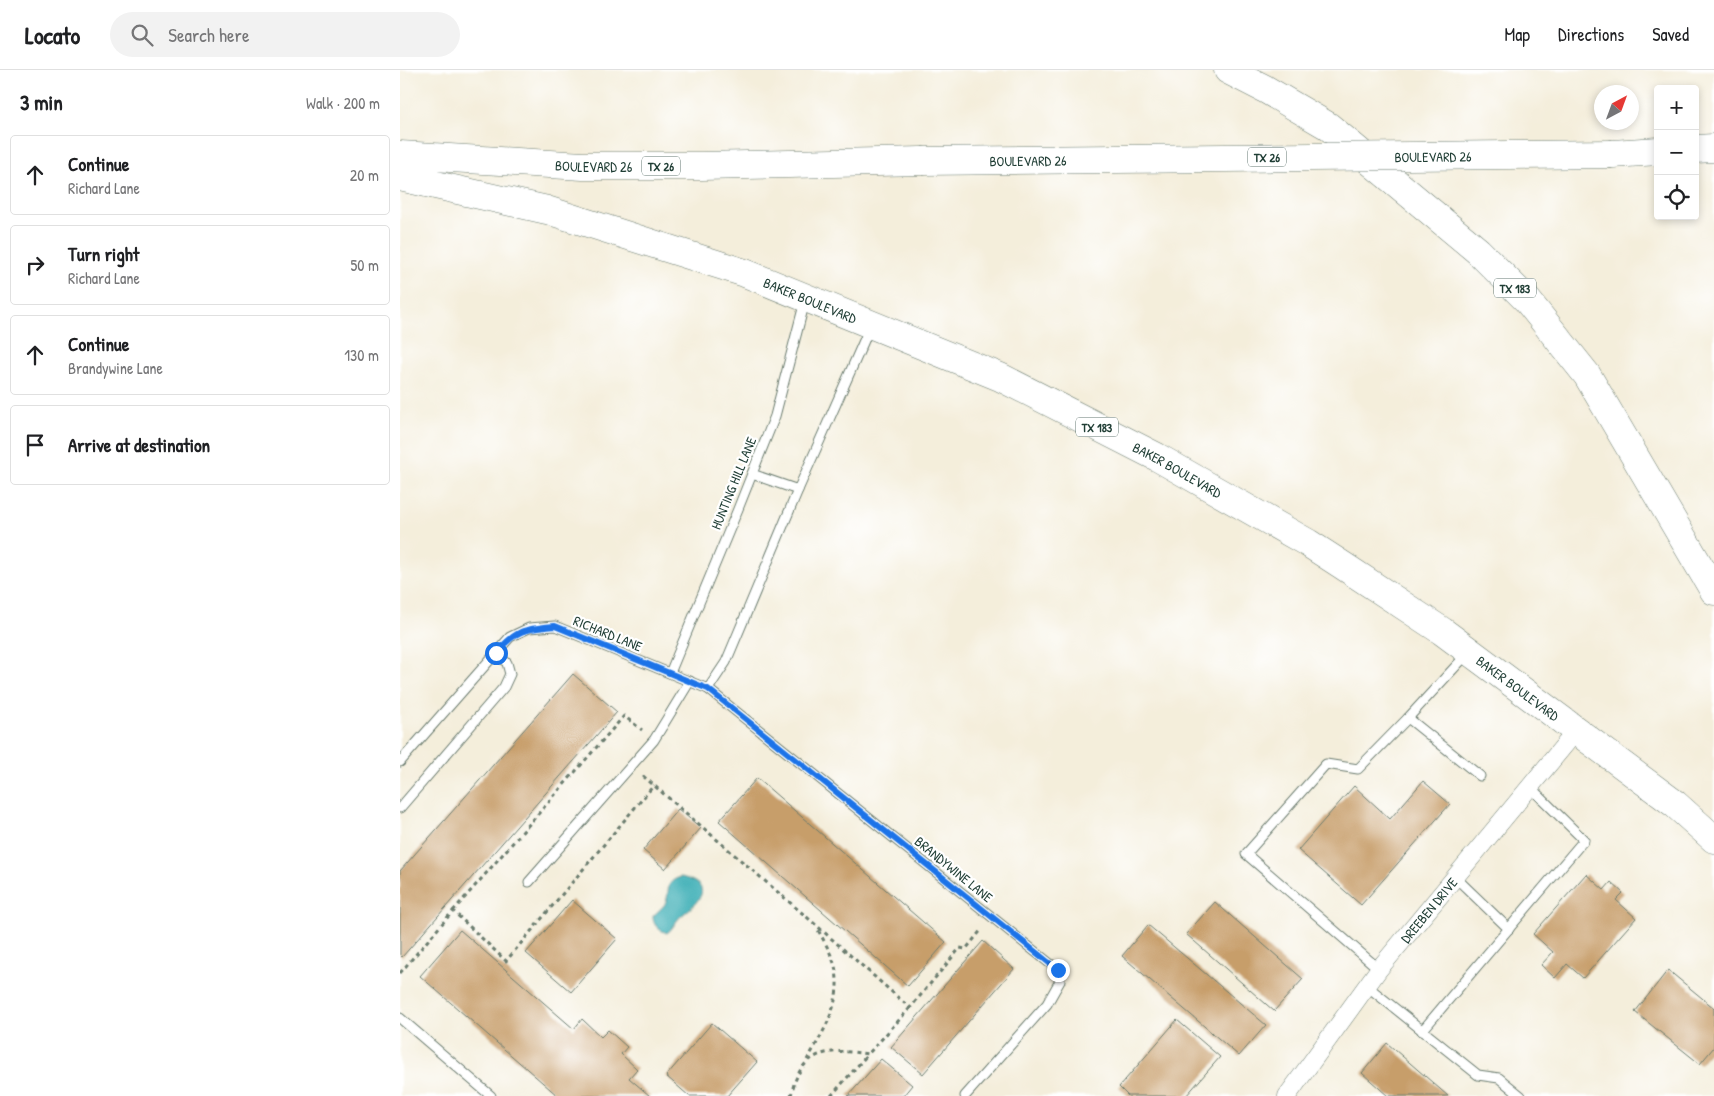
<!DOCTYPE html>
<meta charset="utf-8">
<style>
:root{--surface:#fff;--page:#f2f2f2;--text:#202124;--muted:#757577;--line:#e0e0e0}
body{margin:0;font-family:"Patrick Hand",sans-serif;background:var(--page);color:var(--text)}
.controls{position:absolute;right:15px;top:15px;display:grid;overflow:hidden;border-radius:5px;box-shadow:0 2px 8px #0003}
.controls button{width:45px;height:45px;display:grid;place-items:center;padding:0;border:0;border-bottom:1px solid var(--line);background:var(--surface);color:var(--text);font:25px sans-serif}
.compass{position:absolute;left:1194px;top:15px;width:45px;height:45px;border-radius:50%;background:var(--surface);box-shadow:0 2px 8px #0003;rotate:41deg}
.stop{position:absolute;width:15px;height:15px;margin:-11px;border:4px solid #1a73e8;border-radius:50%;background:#fff}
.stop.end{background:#1a73e8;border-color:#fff;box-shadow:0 1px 5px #0008}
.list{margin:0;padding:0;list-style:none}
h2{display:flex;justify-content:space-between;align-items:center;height:65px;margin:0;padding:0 20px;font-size:21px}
h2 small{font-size:16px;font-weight:400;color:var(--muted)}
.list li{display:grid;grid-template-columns:32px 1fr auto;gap:15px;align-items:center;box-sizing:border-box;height:80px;margin:0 10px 10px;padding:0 10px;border:1px solid var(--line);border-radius:5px}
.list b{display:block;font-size:19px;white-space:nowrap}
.list p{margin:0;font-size:16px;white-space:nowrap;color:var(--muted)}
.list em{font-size:16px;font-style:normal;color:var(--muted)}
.icon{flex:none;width:28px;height:28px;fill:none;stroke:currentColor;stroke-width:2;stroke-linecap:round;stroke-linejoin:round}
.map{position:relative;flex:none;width:1314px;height:1026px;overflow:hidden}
header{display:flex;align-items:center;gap:30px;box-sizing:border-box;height:70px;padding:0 25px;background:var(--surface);border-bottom:1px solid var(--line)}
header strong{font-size:24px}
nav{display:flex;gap:28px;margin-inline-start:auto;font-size:18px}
.search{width:350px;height:45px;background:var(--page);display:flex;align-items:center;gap:12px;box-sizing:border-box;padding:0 18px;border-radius:28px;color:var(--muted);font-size:19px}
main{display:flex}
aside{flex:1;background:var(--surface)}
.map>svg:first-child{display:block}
.water{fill:#3dafb6;stroke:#2e7675}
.building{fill:#c79e6a}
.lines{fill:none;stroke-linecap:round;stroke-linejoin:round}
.service-casing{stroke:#6a7b6e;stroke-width:11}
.minor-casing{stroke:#6a7b6e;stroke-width:19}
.primary-casing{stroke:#6a7b6e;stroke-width:29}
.path{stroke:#6a7b6e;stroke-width:3;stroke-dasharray:4 4;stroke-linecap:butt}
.service{stroke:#fff;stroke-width:9}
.minor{stroke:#fff;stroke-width:18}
.primary{stroke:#fff;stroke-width:28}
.primary-bridge-casing{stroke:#6a7b6e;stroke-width:29;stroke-linecap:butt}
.primary-bridge{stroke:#fff;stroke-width:28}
.route{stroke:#1a73e8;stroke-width:6}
.labels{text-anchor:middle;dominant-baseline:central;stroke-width:4.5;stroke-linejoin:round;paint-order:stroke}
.shield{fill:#fff;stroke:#627771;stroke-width:1}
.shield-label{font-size:12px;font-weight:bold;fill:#1f3d34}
.street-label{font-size:14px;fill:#1f3d34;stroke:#fff}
</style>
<header>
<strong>Locato</strong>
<div class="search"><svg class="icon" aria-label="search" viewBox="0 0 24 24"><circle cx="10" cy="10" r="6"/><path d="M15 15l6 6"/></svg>Search here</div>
<nav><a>Map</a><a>Directions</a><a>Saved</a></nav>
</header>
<main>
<aside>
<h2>3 min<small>Walk · 200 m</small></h2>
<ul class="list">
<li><svg class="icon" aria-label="ahead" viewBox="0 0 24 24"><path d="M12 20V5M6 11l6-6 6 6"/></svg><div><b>Continue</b><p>Richard Lane</p></div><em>20 m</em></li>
<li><svg class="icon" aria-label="right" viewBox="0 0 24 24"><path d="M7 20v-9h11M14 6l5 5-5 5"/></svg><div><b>Turn right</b><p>Richard Lane</p></div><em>50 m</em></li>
<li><svg class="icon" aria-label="ahead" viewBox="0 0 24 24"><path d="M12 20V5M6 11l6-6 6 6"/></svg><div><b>Continue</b><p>Brandywine Lane</p></div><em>130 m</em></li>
<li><svg class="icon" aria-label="arrive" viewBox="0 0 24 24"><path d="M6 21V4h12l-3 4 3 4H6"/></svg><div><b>Arrive at destination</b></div></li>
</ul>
</aside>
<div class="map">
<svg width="1314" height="1026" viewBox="0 0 1314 1026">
<rect width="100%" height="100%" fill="#fff"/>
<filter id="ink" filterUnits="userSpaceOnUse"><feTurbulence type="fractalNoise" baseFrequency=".02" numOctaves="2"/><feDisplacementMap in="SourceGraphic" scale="10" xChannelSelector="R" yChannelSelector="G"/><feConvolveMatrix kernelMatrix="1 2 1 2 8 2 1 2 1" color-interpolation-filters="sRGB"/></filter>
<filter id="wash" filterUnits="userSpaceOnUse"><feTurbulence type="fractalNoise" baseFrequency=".0096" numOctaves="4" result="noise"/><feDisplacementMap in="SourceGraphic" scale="20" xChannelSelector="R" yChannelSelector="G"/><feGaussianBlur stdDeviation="1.12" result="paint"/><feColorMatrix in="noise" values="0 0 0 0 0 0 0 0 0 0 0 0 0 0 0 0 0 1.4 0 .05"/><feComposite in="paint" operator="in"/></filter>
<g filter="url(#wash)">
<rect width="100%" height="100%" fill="#f4eedb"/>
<!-- water -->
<path class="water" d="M281,807C318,816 297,833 280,847C275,852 273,859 267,863C259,860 253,856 253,846C257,842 262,838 265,834C271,822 263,812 281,807Z"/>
<g id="blocks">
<!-- building -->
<g class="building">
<polygon points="173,604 217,642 2,887 0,885 0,801"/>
<polygon points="357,708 546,872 508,916 319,751"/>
<polygon points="1023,711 1050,734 961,835 898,780 954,716 990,749"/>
<polygon points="278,739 301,758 265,799 243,780"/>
<polygon points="1186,804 1204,820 1211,812 1223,823 1216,830 1236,848 1183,908 1167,894 1155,908 1141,895 1153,882 1133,864"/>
<polygon points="172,830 217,869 171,922 126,883"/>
<polygon points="815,832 903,909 874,941 786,864"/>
<polygon points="748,855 866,955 839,986 722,886"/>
<polygon points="60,860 174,959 182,949 201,967 208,960 227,977 221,984 237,999 229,1008 250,1026 158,1026 20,906"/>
<polygon points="583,871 614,899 523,1004 491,977"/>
<polygon points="1268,900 1314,938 1314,977 1300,994 1235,942"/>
<polygon points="777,950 820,987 786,1026 728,1026 719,1017"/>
<polygon points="312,953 357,992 327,1026 289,1026 266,1006"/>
<polygon points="987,973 1048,1026 988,1026 962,1003"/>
<polygon points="481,989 512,1015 503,1026 448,1026"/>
</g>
</g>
</g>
<g filter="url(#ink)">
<use href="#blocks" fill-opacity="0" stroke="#6a7b6e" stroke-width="1"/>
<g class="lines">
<defs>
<g id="service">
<polyline points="352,404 398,420"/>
<polyline points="1068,583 1008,648 1080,706"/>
<polyline points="270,603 338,439 375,346 405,231"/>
<polyline points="308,619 326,592 398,420 470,257"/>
<polyline points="0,692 110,567 129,558 155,556 308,619 658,900 660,911 647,934 565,1026"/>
<polyline points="0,738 104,617 110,604 107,593 96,583"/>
<polyline points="1055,807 1109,859"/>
<polyline points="129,812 254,670 290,611"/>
<polyline points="979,899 846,784 926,694 958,699 1008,648"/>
<polyline points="967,916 1078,1005 1099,1008 1121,1026"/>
<polyline points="0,948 91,1026"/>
<polyline points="1022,961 1184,770 1130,717"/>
</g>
<g id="minor">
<path id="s1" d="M887,1026L979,899L1177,660"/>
</g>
<g id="primary">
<polyline points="828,0 865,19 928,56 1078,181 1127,230 1187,305 1314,521"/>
<polyline points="1295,79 1314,78"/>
<polyline points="1212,84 1258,81"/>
<path id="s2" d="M0,85L183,96H302L522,91"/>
<path id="s3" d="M0,107L147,140L345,203L600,307L757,387L908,473L942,495L1042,561L1275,734L1314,769"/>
</g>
</defs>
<!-- service casing -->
<use href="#service" class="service-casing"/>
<!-- minor casing -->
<use href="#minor" class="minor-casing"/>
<!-- primary casing -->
<use href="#primary" class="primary-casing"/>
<!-- path -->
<g class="path">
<polyline points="243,706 416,855 510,938 560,878 566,879 582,859"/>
<polyline points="53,841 224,646 242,660"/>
<polyline points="0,903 53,841 106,891 254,715"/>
<path d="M407,990C424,961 445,928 434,893C430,881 423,869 417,858"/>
<path d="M391,1026C400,980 427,978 468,984L510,938"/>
<polyline points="431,1026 468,984"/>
</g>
<!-- service -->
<use href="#service" class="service"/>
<!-- minor -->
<use href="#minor" class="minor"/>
<!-- primary -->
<use href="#primary" class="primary"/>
<defs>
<g id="primary-bridge">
<path id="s4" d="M522,91L1212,84"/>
</g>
</defs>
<!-- primary-bridge casing -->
<use href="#primary-bridge" class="primary-bridge-casing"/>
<!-- primary-bridge -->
<use href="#primary-bridge" class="primary-bridge"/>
</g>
</g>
<g class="lines" filter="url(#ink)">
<!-- route -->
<path class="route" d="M96,583C117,559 124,559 155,556L308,619L658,900"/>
</g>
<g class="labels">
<!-- shield labels -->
<g class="shield">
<rect x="848" y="77.5" width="38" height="19" rx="4"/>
<rect x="242" y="86.5" width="38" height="19" rx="4"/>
<rect x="1094" y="208.5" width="42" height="19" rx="4"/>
<rect x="676" y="347.5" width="42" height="19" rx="4"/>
</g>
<g class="shield-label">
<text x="867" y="87">TX 26</text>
<text x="261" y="96">TX 26</text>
<text x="1115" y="218">TX 183</text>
<text x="697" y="357">TX 183</text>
</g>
<!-- street labels -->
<g class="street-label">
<text stroke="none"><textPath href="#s4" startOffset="511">BOULEVARD 26</textPath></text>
<text stroke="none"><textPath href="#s4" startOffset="106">BOULEVARD 26</textPath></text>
<text stroke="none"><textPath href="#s2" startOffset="194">BOULEVARD 26</textPath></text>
<text stroke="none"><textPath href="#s3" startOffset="429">BAKER BOULEVARD</textPath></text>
<text stroke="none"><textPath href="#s3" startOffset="834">BAKER BOULEVARD</textPath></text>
<text transform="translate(333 413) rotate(-68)">HUNTING HILL LANE</text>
<text transform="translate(208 563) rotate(22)">RICHARD LANE</text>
<text stroke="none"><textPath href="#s3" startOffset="1239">BAKER BOULEVARD</textPath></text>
<text transform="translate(554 799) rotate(39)">BRANDYWINE LANE</text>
<text stroke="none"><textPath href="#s1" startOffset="234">DREEBEN DRIVE</textPath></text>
</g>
</g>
</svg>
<div class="controls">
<button>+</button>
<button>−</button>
<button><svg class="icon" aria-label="locate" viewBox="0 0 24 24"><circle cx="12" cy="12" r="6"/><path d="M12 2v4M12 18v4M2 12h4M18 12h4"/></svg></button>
</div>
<svg class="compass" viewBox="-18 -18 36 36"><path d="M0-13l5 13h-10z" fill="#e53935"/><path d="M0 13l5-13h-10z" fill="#757577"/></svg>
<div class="stop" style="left:96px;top:583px"></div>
<div class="stop end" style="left:658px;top:900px"></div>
</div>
</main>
